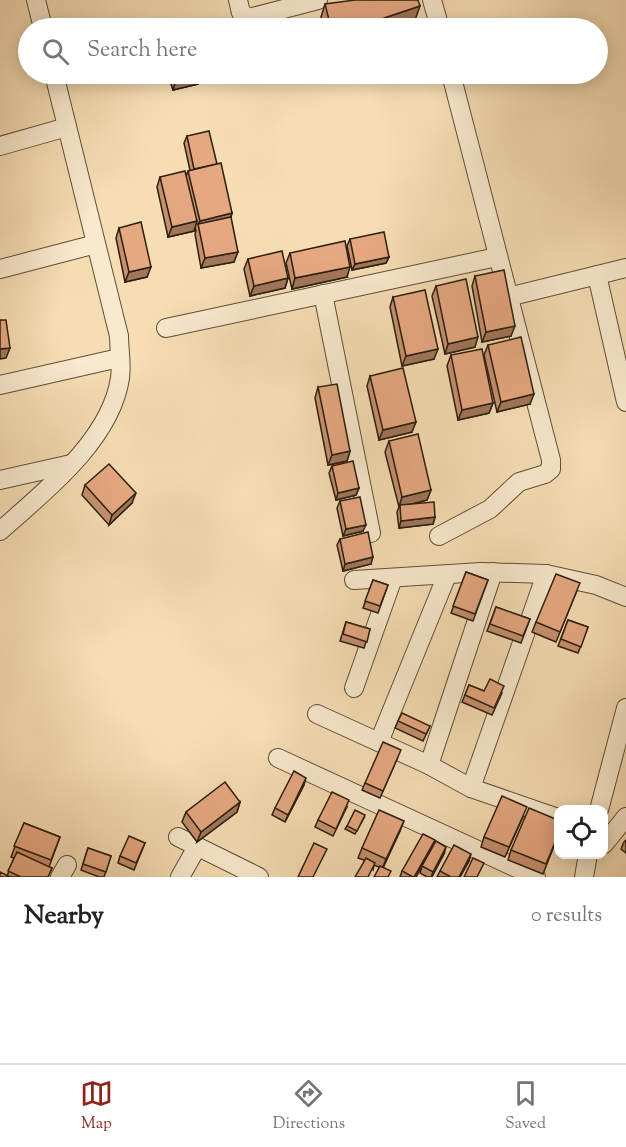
<!DOCTYPE html>
<style>
:root{--surface:#fff;--page:#f2f2f2;--text:#222;--muted:#767676;--line:#e0e0e0;--accent:#8f2418}
body{margin:0;font-family:"Sorts Mill Goudy",serif;background:var(--page);color:var(--text)}
.controls{position:absolute;right:18px;bottom:18px;display:grid;overflow:hidden;border-radius:12px;box-shadow:0 3px 15px #0003}
.controls button{width:54px;height:54px;display:grid;place-items:center;padding:0;border:0;border-bottom:2px solid var(--line);background:var(--surface);color:var(--text);font:30px sans-serif}
.list{margin:0;padding:0;list-style:none}
h2{display:flex;justify-content:space-between;align-items:center;height:78px;margin:0;padding:0 24px;font-size:26px}
h2 small{font-size:20px;font-weight:400;color:var(--muted)}
.icon{flex:none;width:33px;height:33px;fill:none;stroke:currentColor;stroke-width:2;stroke-linecap:round;stroke-linejoin:round}
.map{position:relative;flex:none;width:626px;height:877px;overflow:hidden}
.search{position:absolute;background:var(--surface);box-shadow:0 3px 15px #0003;left:18px;right:18px;top:18px;height:66px;display:flex;align-items:center;gap:15px;box-sizing:border-box;padding:0 21px;border-radius:33px;color:var(--muted);font-size:22px}
.sheet{height:186px;background:var(--surface)}
nav{display:flex;justify-content:space-around;align-items:center;box-sizing:border-box;height:84px;border-top:2px solid var(--line);background:var(--surface);font-size:16px;color:var(--muted)}
nav a{display:grid;justify-items:center;gap:3px}
nav .on{color:var(--accent)}
.map>svg:first-child{display:block}
.lines{fill:none;stroke-linecap:round;stroke-linejoin:round}
.minor-casing{stroke:#5e4e38;stroke-width:20}
.minor{stroke:#f9e9ce;stroke-width:18}
.wall{fill:#c6906f;stroke:#2c1f0f;stroke-width:1.5}
.shaded-wall{fill:#a1765a;stroke:#2c1f0f;stroke-width:1.5}
.building{fill:#e6a881;stroke:#2c1f0f;stroke-width:1.5}
</style>
<div class="map">
<svg width="626" height="877" viewBox="0 0 626 877">
<rect width="100%" height="100%" fill="#f6ddb4"/>
<filter id="stains"><feTurbulence type="fractalNoise" baseFrequency=".00333" numOctaves="4"/><feColorMatrix values="0 0 0 0 .2 0 0 0 0 .09 0 0 0 0 .02 0 0 0 .5 -.17"/></filter>
<radialGradient id="worn" r=".72"><stop offset=".6" stop-color="#630" stop-opacity="0"/><stop offset="1" stop-color="#630" stop-opacity=".3"/></radialGradient>
<g class="lines">
<defs>
<g id="minor">
<polyline points="36,0 43,28"/>
<polyline points="238,0 241,13 249,18 318,0"/>
<polyline points="432,0 440,28"/>
<polyline points="0,146 67,127"/>
<polyline points="0,269 96,244"/>
<polyline points="597,275 626,402"/>
<polyline points="323,294 371,533"/>
<polyline points="508,297 626,268"/>
<polyline points="166,328 497,257"/>
<polyline points="0,385 119,358"/>
<polyline points="0,480 71,464"/>
<path d="M0,531C44,492 111,440 120,378C122,364 119,349 119,336L54,74"/>
<polyline points="439,536 490,509 519,482 545,474 551,469 551,460 451,74"/>
<polyline points="354,580 481,572 546,574 596,585 626,597"/>
<polyline points="354,688 393,578"/>
<polyline points="317,714 429,765 471,788 558,818"/>
<polyline points="379,742 447,575"/>
<polyline points="278,758 536,877"/>
<polyline points="429,765 493,572"/>
<polyline points="471,788 546,574"/>
<polyline points="599,810 626,708"/>
<polyline points="178,837 259,877"/>
<polyline points="604,844 626,817"/>
<polyline points="60,877 67,865"/>
<polyline points="180,877 197,847"/>
<polyline points="584,877 588,854"/>
</g>
</defs>
<!-- minor casing -->
<use href="#minor" class="minor-casing"/>
<!-- minor -->
<use href="#minor" class="minor"/>
</g>
<!-- wall -->
<g class="wall">
<polygon points="325,4 415,20 387,28 323,28 321,17"/>
<polygon points="171,74 199,74 198,84 173,90 169,78"/>
<polygon points="187,136 217,164 232,213 231,217 234,262 201,268 195,234 196,231 195,227 194,231 168,237 157,187 160,177 186,176 188,171 190,170 184,143"/>
<polygon points="119,228 147,277 125,282 116,238"/>
<polygon points="350,239 389,257 386,263 352,270 347,246"/>
<polygon points="290,253 347,277 292,289 286,263"/>
<polygon points="248,259 288,278 285,288 250,296 244,269"/>
<polygon points="475,276 511,336 482,342 472,286"/>
<polygon points="436,286 475,347 445,354 432,296"/>
<polygon points="393,297 434,359 402,366 390,307"/>
<polygon points="488,345 530,404 497,412 484,355"/>
<polygon points="451,355 493,403 489,413 458,420 447,366"/>
<polygon points="370,376 412,432 379,440 367,386"/>
<polygon points="318,387 350,451 347,461 328,465 315,398"/>
<polygon points="389,441 431,490 427,500 414,504 435,517 433,524 399,528 397,512 399,507 385,452"/>
<polygon points="332,466 359,488 356,495 336,500 329,473"/>
<polygon points="85,485 132,503 109,525 82,495"/>
<polygon points="340,501 363,531 343,536 337,508"/>
<polygon points="340,539 371,564 343,571 337,545"/>
<polygon points="466,572 488,580 473,621 451,613"/>
<polygon points="373,580 388,585 378,613 363,608"/>
<polygon points="576,593 556,642 532,632 536,622"/>
<polygon points="496,607 530,619 521,643 487,631"/>
<polygon points="568,620 588,627 578,653 558,646"/>
<polygon points="346,622 370,629 364,648 340,641"/>
<polygon points="469,685 484,691 502,693 492,715 462,702"/>
<polygon points="398,721 430,726 423,741 395,728"/>
<polygon points="398,757 380,798 362,790 365,783"/>
<polygon points="304,785 285,822 272,815 275,808"/>
<polygon points="240,802 237,812 197,842 182,822 186,812"/>
<polygon points="347,807 333,836 315,827 318,820"/>
<polygon points="523,817 505,857 481,847 484,837"/>
<polygon points="364,818 355,834 345,829 347,826"/>
<polygon points="24,823 60,837 49,867 52,868 48,877 0,877 7,876 14,858 11,857"/>
<polygon points="400,831 383,868 379,867 374,865 373,870 364,860 358,858 362,848"/>
<polygon points="558,836 543,874 508,860 511,850"/>
<polygon points="626,840 626,853 621,849 624,842"/>
<polygon points="145,843 134,870 118,863 120,856"/>
<polygon points="432,847 416,877 400,877 402,871"/>
<polygon points="88,848 111,856 104,877 99,877 81,870"/>
<polygon points="444,854 432,877 427,877 420,873 422,866"/>
<polygon points="469,861 460,877 437,877 440,871"/>
</g>
<!-- shaded-wall -->
<g class="shaded-wall">
<polygon points="420,6 415,20 387,28 384,18"/>
<polygon points="200,77 198,84 173,90 175,83"/>
<polygon points="232,213 229,223 198,224 200,221"/>
<polygon points="197,221 194,231 168,237 172,227"/>
<polygon points="238,252 234,262 201,268 205,258"/>
<polygon points="389,257 386,263 352,270 355,264"/>
<polygon points="151,267 147,277 125,282 129,272"/>
<polygon points="350,267 347,277 292,289 295,278"/>
<polygon points="288,278 285,288 250,296 254,286"/>
<polygon points="515,326 511,336 482,342 486,332"/>
<polygon points="478,337 475,347 445,354 448,344"/>
<polygon points="10,348 6,358 0,359 0,349"/>
<polygon points="438,349 434,359 402,366 406,356"/>
<polygon points="534,394 530,404 497,412 501,402"/>
<polygon points="493,403 489,413 458,420 462,410"/>
<polygon points="416,422 412,432 379,440 383,430"/>
<polygon points="350,451 347,461 328,465 332,455"/>
<polygon points="359,488 356,495 336,500 338,493"/>
<polygon points="431,490 427,500 400,507 400,505 399,507 402,497"/>
<polygon points="136,493 132,503 109,525 112,515"/>
<polygon points="435,517 433,524 399,528 401,521"/>
<polygon points="366,525 363,531 343,536 346,529"/>
<polygon points="373,557 371,564 343,571 345,564"/>
<polygon points="306,778 304,785 285,822 288,815"/>
<polygon points="240,802 237,812 197,842 201,832"/>
<polygon points="404,821 400,831 382,869 386,859"/>
<polygon points="435,840 432,847 416,877 414,877"/>
<polygon points="446,847 444,854 431,877 433,872"/>
<polygon points="471,854 469,861 460,877 459,877"/>
</g>
<!-- building -->
<g class="building">
<polygon points="355,0 418,0 420,6 384,18 386,28 331,28 325,4"/>
<polygon points="172,74 199,74 200,77 175,83"/>
<polygon points="209,131 217,164 194,169 187,136"/>
<polygon points="221,163 232,213 200,221 188,171"/>
<polygon points="185,171 197,221 172,227 160,177"/>
<polygon points="231,217 238,252 205,258 198,224"/>
<polygon points="141,222 151,267 129,272 119,228"/>
<polygon points="384,232 389,257 355,264 350,239"/>
<polygon points="345,241 350,267 295,278 290,253"/>
<polygon points="282,251 288,278 254,286 248,259"/>
<polygon points="504,270 515,326 486,332 475,276"/>
<polygon points="466,279 478,337 448,344 436,286"/>
<polygon points="425,290 438,349 406,356 393,297"/>
<polygon points="0,320 6,320 10,348 0,349"/>
<polygon points="521,337 534,394 501,402 488,345"/>
<polygon points="482,349 493,403 462,410 451,355"/>
<polygon points="403,368 416,422 383,430 370,376"/>
<polygon points="337,384 350,451 332,455 318,387"/>
<polygon points="418,434 431,490 402,497 389,441"/>
<polygon points="353,461 359,488 338,493 332,466"/>
<polygon points="109,464 136,493 112,515 85,485"/>
<polygon points="360,497 366,525 346,529 340,501"/>
<polygon points="434,502 435,517 401,521 400,505"/>
<polygon points="368,532 373,557 345,564 340,539"/>
<polygon points="466,572 488,580 475,614 453,606"/>
<polygon points="556,574 580,583 560,632 536,622"/>
<polygon points="373,580 388,585 380,606 365,601"/>
<polygon points="496,607 530,619 523,636 490,624"/>
<polygon points="568,620 588,627 581,647 561,639"/>
<polygon points="346,622 370,629 367,642 343,634"/>
<polygon points="490,679 504,686 494,708 465,695 469,685 484,691"/>
<polygon points="402,713 430,726 426,734 398,721"/>
<polygon points="383,742 401,750 383,791 365,783"/>
<polygon points="294,771 306,778 288,815 275,808"/>
<polygon points="225,782 240,802 201,832 186,812"/>
<polygon points="332,792 349,800 336,829 318,820"/>
<polygon points="502,796 527,807 509,847 484,837"/>
<polygon points="529,808 558,820 558,835 546,864 511,850"/>
<polygon points="355,810 365,815 357,831 347,826"/>
<polygon points="379,810 404,821 386,859 362,848"/>
<polygon points="24,823 60,837 51,860 14,846"/>
<polygon points="423,834 435,840 414,877 413,877 402,871"/>
<polygon points="129,836 145,843 136,863 120,856"/>
<polygon points="436,841 446,847 433,872 422,866"/>
<polygon points="314,843 327,849 313,877 298,877"/>
<polygon points="454,845 471,854 459,877 451,877 440,871"/>
<polygon points="88,848 111,856 106,872 83,864"/>
<polygon points="17,852 52,868 48,877 21,877 8,871"/>
<polygon points="366,858 375,863 368,877 355,877"/>
<polygon points="473,858 484,863 477,877 464,877"/>
<polygon points="380,866 391,871 388,877 374,877"/>
<polygon points="0,872 10,877 0,877"/>
</g>
<rect width="100%" height="100%" filter="url(#stains)"/>
<rect width="100%" height="100%" fill="url(#worn)"/>
</svg>
<div class="controls">
<button><svg class="icon" aria-label="locate" viewBox="0 0 24 24"><circle cx="12" cy="12" r="6"/><path d="M12 2v4M12 18v4M2 12h4M18 12h4"/></svg></button>
</div>
<div class="search"><svg class="icon" aria-label="search" viewBox="0 0 24 24"><circle cx="10" cy="10" r="6"/><path d="M15 15l6 6"/></svg>Search here</div>
</div>
<section class="sheet">
<h2>Nearby<small>0 results</small></h2>
<ul class="list">
</ul>
</section>
<nav>
<a class="on"><svg class="icon" aria-label="map" viewBox="0 0 24 24"><path d="M3 6l6-2 6 2 6-2v14l-6 2-6-2-6 2zM9 4v14M15 6v14"/></svg>Map</a>
<a><svg class="icon" aria-label="directions" viewBox="0 0 24 24"><path d="M12 3l9 9-9 9-9-9zM9 14v-3h6M13 9l2 2-2 2"/></svg>Directions</a>
<a><svg class="icon" aria-label="saved" viewBox="0 0 24 24"><path d="M7 4h10v16l-5-4-5 4z"/></svg>Saved</a>
</nav>
